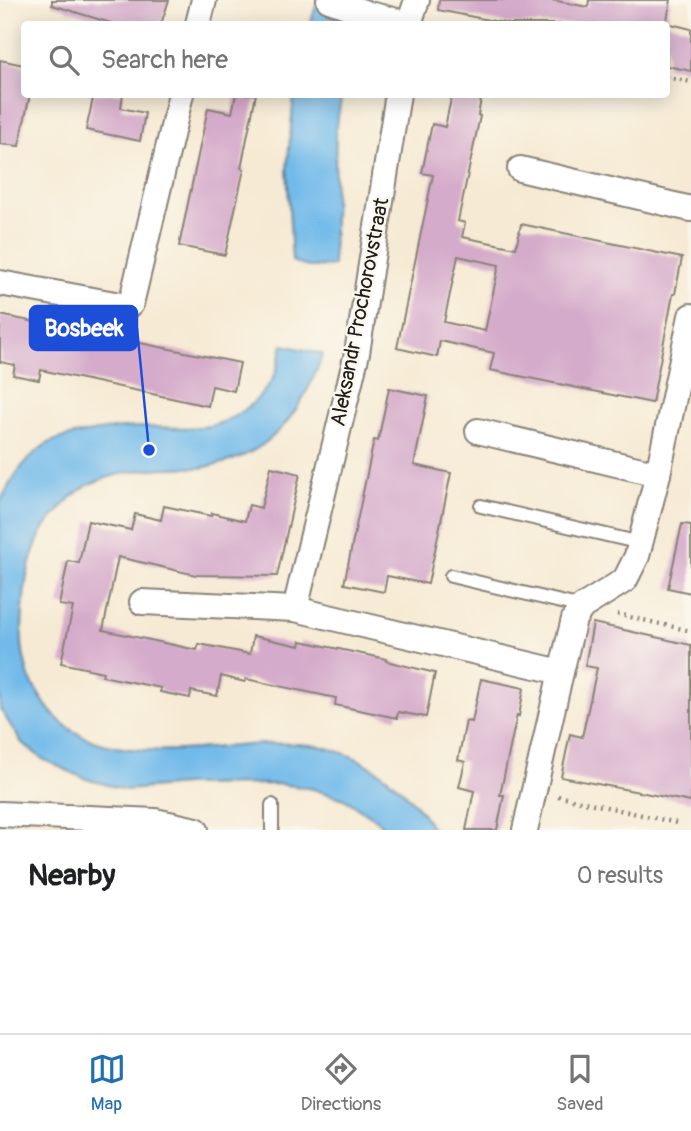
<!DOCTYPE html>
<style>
:root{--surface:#fff;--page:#f6f6f6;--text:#202124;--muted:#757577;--line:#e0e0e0;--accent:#1f6fb2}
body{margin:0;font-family:Pangolin,sans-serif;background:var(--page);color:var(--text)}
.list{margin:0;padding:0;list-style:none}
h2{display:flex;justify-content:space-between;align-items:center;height:91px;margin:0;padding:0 28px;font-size:30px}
h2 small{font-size:23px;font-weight:400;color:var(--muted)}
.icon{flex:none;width:38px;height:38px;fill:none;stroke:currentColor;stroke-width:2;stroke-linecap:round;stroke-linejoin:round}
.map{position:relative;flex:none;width:691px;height:830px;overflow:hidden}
.search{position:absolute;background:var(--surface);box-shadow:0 4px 18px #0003;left:21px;right:21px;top:21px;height:77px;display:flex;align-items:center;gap:18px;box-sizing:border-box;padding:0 24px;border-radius:7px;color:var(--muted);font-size:26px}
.sheet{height:203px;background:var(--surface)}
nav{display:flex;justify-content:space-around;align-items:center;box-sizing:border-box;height:98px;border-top:2px solid var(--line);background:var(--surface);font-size:19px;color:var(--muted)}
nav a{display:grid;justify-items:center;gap:4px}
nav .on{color:var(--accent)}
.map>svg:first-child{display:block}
.water{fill:#71baea;stroke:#466b83;stroke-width:2}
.building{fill:#d5abcb;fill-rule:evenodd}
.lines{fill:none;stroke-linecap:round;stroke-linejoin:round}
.service-casing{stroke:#898378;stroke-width:16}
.minor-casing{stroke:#898378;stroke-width:28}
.path{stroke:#898378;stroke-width:4.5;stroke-dasharray:2 5;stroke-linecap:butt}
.service{stroke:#fff;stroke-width:12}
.minor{stroke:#fff;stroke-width:24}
.labels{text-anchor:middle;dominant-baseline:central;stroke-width:5;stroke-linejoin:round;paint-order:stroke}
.street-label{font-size:21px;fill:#1c1c1c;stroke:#fbf7ec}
.leader{fill:none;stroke:#1d4ed8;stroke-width:2.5}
.callout-dot{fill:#1d4ed8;stroke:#fbf7ec;stroke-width:2.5}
.callout{fill:#1d4ed8;stroke:#1d4ed8;stroke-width:2.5}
.callout-label{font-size:23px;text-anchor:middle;font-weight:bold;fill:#fff}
</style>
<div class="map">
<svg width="691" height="830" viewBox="0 0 691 830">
<rect width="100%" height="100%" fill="#fbf7ec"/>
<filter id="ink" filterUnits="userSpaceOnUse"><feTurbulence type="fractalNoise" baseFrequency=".0143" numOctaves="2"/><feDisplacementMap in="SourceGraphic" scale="14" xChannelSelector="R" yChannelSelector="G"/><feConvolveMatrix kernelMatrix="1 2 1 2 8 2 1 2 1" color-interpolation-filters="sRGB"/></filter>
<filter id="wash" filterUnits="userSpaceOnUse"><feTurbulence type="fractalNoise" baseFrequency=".00686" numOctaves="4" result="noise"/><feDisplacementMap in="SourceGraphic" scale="28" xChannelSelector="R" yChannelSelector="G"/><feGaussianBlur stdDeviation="1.57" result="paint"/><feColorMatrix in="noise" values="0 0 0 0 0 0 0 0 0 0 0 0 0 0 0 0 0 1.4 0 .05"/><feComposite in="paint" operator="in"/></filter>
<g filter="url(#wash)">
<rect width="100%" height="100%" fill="#f6ead4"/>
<!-- water -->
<g class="water">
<polygon points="318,0 367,0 357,24 310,24"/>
<polygon points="294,95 342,95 336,127 333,266 308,267 292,261 287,169"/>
<path d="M283,345L323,354C304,406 276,451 219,464C212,465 205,468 198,468C190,468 181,467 172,468C147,468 107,474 85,487C75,493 65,503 58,512C53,517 48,523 44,528C26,559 23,596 22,631C21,645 25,664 29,677C32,684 36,690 40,696C91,787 229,734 311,745C362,752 408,786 433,830H385L376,819L344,799L313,789L281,784L185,785L126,790L86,779L44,760L22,743L0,709V503C9,483 22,462 41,448C52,439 67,436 81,434C101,430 123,427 144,427C164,427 184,429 203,427C231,424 257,404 272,380C278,370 280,356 283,345Z"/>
</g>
<g id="blocks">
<!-- building -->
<g class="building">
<polygon points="52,0 169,0 161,24 114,24 52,5"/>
<polygon points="439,0 552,0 588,7 589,0 671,0 666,24 509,24 438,10"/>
<polygon points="667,23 691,29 691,71 667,66"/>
<polygon points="0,60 24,65 24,94 30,94 19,146 0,144"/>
<polygon points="94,94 123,94 121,108 145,113 140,141 86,130"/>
<polygon points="236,94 256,94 241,168 244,169 225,255 179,246 208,108 232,113"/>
<path d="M452,94H482L478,115L480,116L458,221L465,223L462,237L516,248L521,224L682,258L675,294H673L652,403L490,370L494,353L440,341L437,357L397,348L433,175L422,173L427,148L432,124L445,127ZM458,256L499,265L485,331L444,322Z"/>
<polygon points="0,315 240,363 234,391 212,386 208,406 41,370 39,380 13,375 15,365 0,362"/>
<polygon points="389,388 428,396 414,465 451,473 428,584 387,576 384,592 344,584 374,440 378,441"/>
<polygon points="271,467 300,474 277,576 196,575 118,557 103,630 197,650 199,644 250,654 253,636 300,646 301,641 386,659 386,661 435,673 426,717 398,712 397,718 335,705 336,698 246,679 245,682 221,676 217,696 191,691 190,698 160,692 161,688 102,676 103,672 61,663 73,607 59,605 68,561 79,563 88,521 131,530 135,514 161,520 164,506 211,516 212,513 245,521 249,505 261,508"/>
<polygon points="682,524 691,525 691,593 668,588"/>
<polygon points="593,623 691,645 691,802 561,777 570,734 582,737 597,668 585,666"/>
<polygon points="481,679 524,688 519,716 517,715 500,795 504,795 497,830 466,830 474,791 459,787 465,762 458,760 466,721 472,722"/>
</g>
</g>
</g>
<g filter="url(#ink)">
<use href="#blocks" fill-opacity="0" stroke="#898378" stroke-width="2"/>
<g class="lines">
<defs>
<g id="service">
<polyline points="481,506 641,543"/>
<polyline points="451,576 582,607"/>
<polyline points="272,830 272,805"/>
</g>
<g id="minor">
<polyline points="329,0 369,14 409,24"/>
<polyline points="198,24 204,0"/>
<polyline points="409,24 417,0"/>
<polyline points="520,169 691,209"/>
<polyline points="0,283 120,305 131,304 181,94"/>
<polyline points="478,431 658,474"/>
<polyline points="142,602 295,609 561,672"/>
<polyline points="295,609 357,353 398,94"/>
<polyline points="0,814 155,821 196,830"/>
<polyline points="525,830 561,672 574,619 582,607 625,580 637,556 658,474 691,316"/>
</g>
</defs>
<!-- service casing -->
<use href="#service" class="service-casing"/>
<!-- minor casing -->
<use href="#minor" class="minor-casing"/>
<!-- path -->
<g class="path">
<polyline points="666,77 691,82"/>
<polyline points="617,614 691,631"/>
<polyline points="558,796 677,823"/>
</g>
<!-- service -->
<use href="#service" class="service"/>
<!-- minor -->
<use href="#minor" class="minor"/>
</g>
</g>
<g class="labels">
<!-- street labels -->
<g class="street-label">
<text transform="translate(360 312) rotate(-79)">Aleksandr Prochorovstraat</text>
</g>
</g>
<!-- callouts -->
<path class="leader" d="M149 450L137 328"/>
<circle class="callout-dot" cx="149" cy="450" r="7"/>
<rect class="callout" x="30" y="306" width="107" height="44" rx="7"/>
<g class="callout-label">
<text x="84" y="336">Bosbeek</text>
</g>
</svg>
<div class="search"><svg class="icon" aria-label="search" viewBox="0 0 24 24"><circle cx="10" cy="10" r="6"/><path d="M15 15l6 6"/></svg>Search here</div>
</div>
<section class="sheet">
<h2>Nearby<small>0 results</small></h2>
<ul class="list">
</ul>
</section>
<nav>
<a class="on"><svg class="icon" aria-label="map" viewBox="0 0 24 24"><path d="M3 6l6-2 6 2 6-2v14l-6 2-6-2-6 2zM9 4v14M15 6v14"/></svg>Map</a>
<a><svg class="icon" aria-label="directions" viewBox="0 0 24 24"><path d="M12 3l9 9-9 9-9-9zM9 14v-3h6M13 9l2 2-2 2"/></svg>Directions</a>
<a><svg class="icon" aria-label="saved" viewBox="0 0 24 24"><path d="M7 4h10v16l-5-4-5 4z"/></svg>Saved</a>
</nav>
